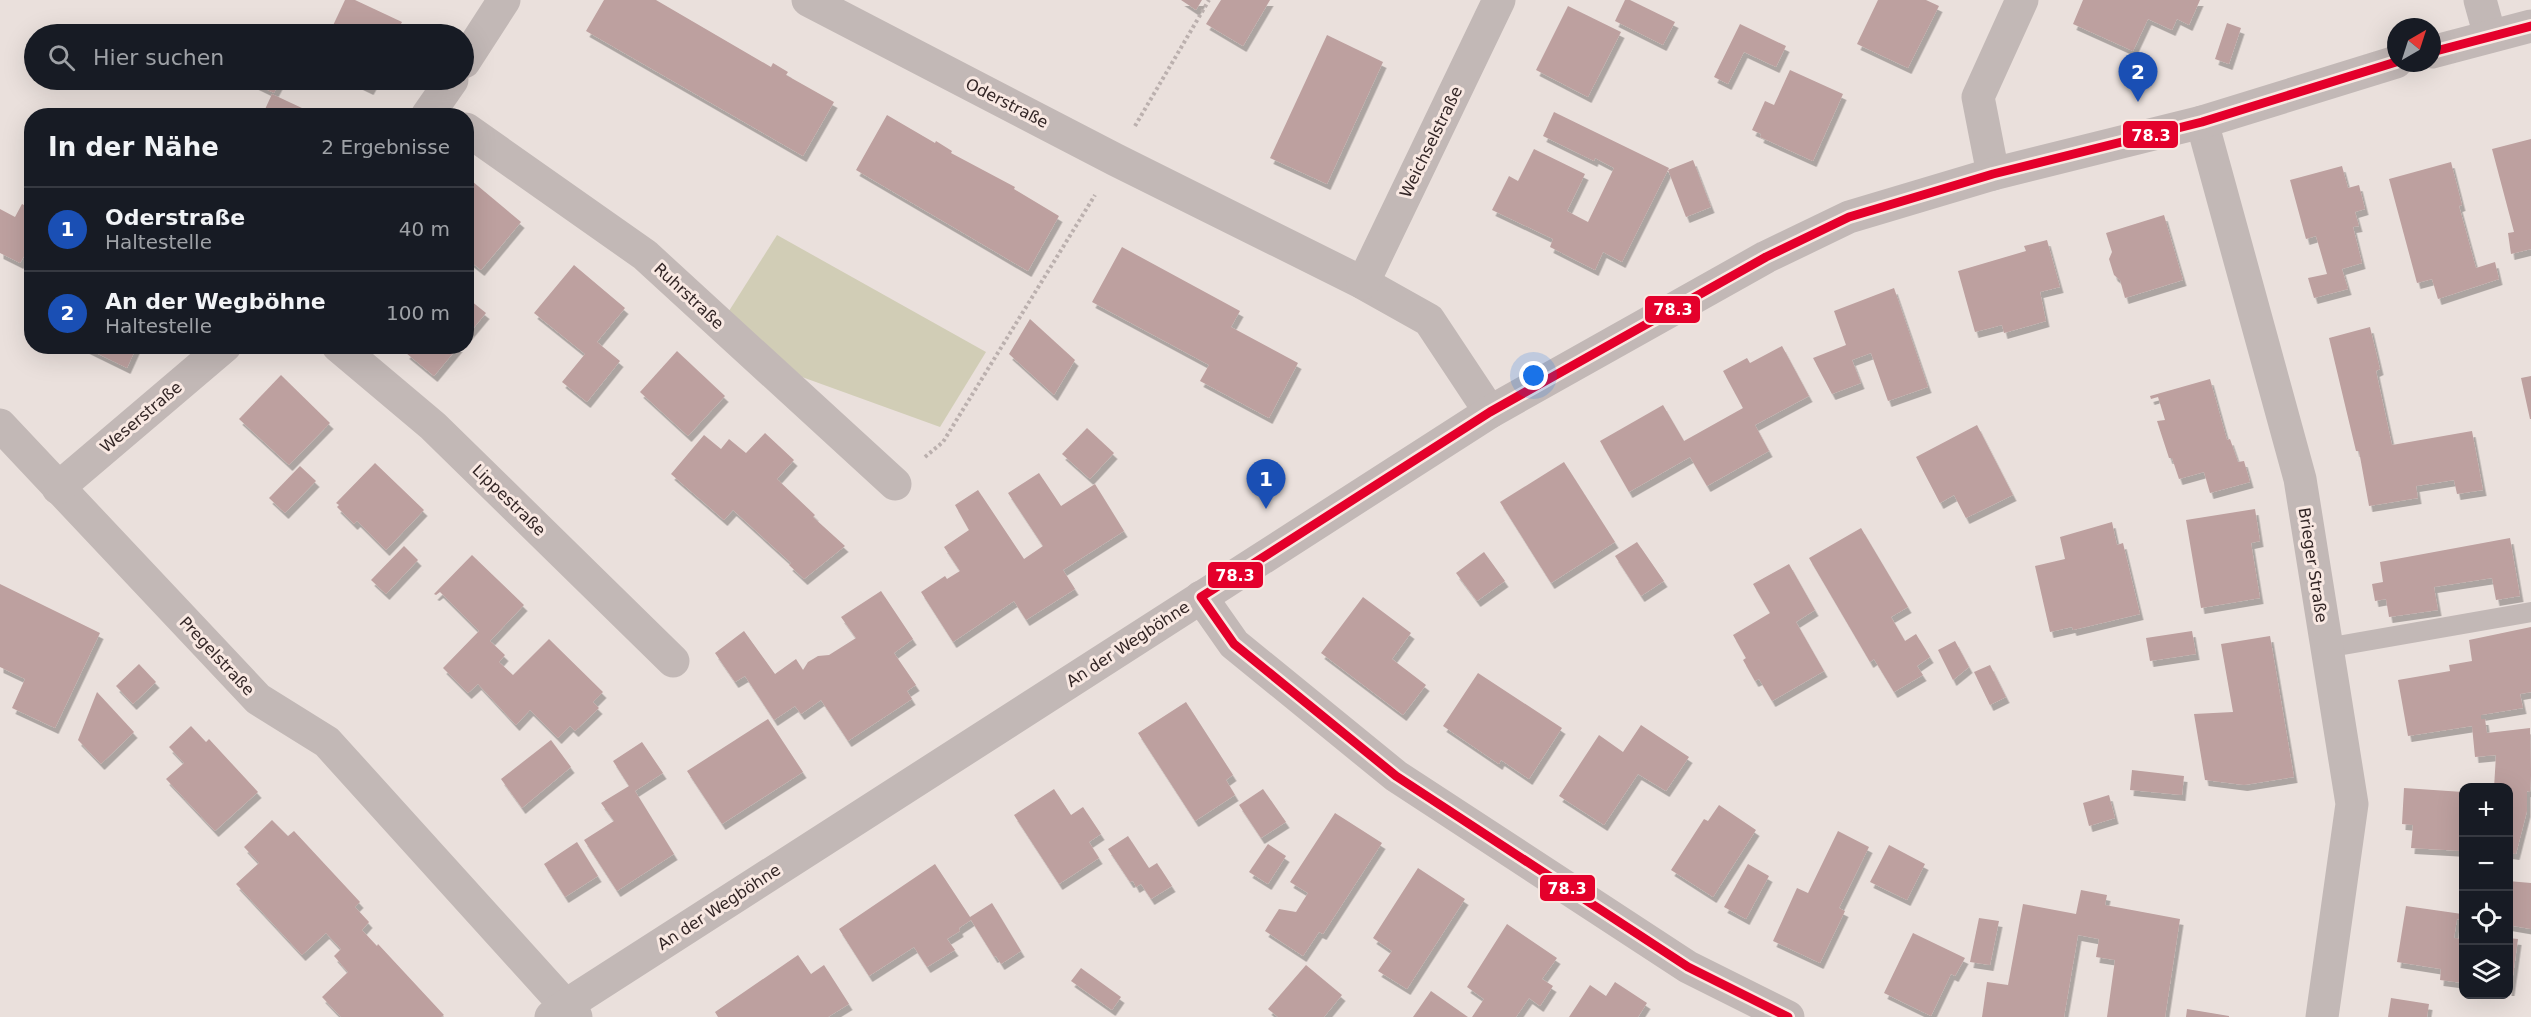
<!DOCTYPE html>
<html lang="de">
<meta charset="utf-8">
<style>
:root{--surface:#171b24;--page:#20242c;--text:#f1f3f6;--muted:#9ea1a6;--line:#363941;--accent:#d93025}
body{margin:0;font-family:"DejaVu Sans",sans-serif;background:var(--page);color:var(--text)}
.controls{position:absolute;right:18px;bottom:18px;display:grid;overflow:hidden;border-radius:12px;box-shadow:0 6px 24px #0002}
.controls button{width:54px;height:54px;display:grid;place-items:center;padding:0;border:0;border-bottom:2px solid var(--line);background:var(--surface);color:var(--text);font:30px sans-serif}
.compass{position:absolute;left:2387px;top:18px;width:54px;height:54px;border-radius:50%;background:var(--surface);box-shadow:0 6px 24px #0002;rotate:39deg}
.you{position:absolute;left:1534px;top:376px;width:21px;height:21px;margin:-15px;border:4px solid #fff;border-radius:50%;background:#1a73e8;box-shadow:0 0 0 9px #1a73e833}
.badge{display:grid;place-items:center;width:39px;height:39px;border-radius:50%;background:var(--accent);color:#fff;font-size:20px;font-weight:700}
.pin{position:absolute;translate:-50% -50px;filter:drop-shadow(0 2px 3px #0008)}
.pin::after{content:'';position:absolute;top:32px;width:21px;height:18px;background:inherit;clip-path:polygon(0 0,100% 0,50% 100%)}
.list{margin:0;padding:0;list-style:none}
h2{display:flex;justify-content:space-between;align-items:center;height:78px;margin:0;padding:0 24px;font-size:26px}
h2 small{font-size:20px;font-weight:400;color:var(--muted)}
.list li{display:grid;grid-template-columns:39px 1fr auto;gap:18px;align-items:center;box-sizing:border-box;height:84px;padding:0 24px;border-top:2px solid var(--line)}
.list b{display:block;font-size:22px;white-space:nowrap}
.list p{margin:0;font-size:20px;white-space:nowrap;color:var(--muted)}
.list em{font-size:20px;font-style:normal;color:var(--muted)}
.icon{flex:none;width:33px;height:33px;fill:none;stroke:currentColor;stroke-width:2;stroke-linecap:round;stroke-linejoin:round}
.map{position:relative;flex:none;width:2531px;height:1017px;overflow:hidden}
.search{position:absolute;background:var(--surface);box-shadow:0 6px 24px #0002;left:24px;top:24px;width:450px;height:66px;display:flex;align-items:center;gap:15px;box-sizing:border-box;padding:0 21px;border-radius:33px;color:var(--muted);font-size:22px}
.panel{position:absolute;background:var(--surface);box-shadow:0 6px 24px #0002;left:24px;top:108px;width:450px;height:246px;border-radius:24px}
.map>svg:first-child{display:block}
.green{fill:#d1cdb6}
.building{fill:#bda09f;filter:url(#shadow)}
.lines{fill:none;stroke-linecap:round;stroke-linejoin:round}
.path{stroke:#bbb0ae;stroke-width:4;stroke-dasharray:3 3;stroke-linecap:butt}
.service{stroke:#c2b8b6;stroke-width:20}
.minor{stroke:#c2b8b6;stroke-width:33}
.bus-1-casing{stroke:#f8e8e2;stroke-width:14}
.bus-1{stroke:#e4002b;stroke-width:9}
.labels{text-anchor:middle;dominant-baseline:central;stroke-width:6;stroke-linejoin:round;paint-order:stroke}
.street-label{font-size:16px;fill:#322525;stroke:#f8e8e2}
.line-badge{stroke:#f8e8e2;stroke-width:2}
.badge-label{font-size:16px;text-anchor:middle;font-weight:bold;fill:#fff}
</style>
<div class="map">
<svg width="2531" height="1017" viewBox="0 0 2531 1017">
<defs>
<filter id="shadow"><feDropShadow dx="3.5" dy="6" stdDeviation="0" flood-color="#0004"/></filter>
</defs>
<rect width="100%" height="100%" fill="#eae0dc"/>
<!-- green -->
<polygon class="green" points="777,235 986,352 940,427 802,377 729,311"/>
<!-- building -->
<g class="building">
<polygon points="345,0 355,0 402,22 396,34 329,34"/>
<polygon points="604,0 656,0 771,67 773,63 788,72 786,75 834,102 803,156 586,31"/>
<polygon points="1181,0 1202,0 1196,10"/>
<polygon points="1221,0 1270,0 1243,46 1206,24"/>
<polygon points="1625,0 1630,0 1675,22 1663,45 1615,21"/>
<polygon points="1878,0 1926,0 1939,6 1908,68 1857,44"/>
<polygon points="2083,0 2200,0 2189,25 2177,19 2172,30 2148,19 2133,51 2073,24"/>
<polygon points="1568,6 1621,32 1588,97 1536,70"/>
<polygon points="2227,23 2241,28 2229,64 2215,59"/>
<polygon points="1740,24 1786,46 1776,67 1744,52 1728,84 1714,77"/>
<polygon points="1327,35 1383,62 1327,184 1270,158"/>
<polygon points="1790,70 1843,94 1813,161 1760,137 1761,134 1752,130 1765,101 1774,105"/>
<polygon points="247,80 281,80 274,93"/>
<polygon points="351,80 375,80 370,89"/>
<polygon points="272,94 319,116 262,116"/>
<polygon points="1554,112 1669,168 1622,262 1603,252 1595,270 1550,247 1553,239 1492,210 1509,176 1518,181 1534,149 1585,174 1567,211 1588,222 1614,168 1595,158 1594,161 1543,136"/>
<polygon points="887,115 935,143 936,141 952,151 951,153 1015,187 1014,189 1059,216 1028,271 856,170"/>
<polygon points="2531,139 2531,249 2511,254 2508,233 2514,232 2492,149"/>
<polygon points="1693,160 1711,207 1686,217 1668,170"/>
<polygon points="2451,162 2462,205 2459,206 2476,268 2495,262 2499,279 2438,299 2432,279 2417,283 2389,179"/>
<polygon points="2342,166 2348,188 2359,185 2365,209 2355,212 2359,226 2353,227 2362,263 2342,269 2348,289 2314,298 2308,278 2327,274 2316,236 2306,239 2290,180"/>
<polygon points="466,176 521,222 481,270 466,258"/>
<polygon points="22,204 32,209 32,243 20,263 0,253 0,209 15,217"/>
<polygon points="2164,215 2183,280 2125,298 2120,280 2114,275 2109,259 2112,252 2106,233"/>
<polygon points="2047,240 2060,287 2040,292 2046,321 2004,333 2002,325 1975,332 1958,271 2026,251 2024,246"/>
<polygon points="1122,247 1240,311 1231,327 1298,363 1269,418 1200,381 1209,365 1092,302"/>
<polygon points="574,265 625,308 597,342 620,361 587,402 562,382 585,354 534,313"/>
<polygon points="1894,288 1928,387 1888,401 1871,353 1852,360 1861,383 1832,394 1813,358 1846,345 1834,311"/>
<polygon points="466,297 486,313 466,337"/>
<polygon points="1030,319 1075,360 1054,395 1009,354"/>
<polygon points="2370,327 2380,369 2376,371 2392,445 2472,431 2483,490 2457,494 2454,480 2416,486 2418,498 2369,506 2359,451 2356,451 2329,338"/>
<polygon points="82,346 137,346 127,368"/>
<polygon points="411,346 459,346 434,376 406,353"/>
<polygon points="1782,346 1809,396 1755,425 1769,451 1707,486 1690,457 1629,492 1600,441 1663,405 1684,441 1743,408 1723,371 1747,358 1750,363"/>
<polygon points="677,351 725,396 688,436 640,392"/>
<polygon points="281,375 330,423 289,465 239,419"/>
<polygon points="2531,376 2531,419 2530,419 2521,378"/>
<polygon points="2210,379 2227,440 2230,439 2238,462 2244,461 2250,482 2210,493 2204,472 2179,479 2172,458 2169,458 2157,421 2165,420 2158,397 2151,399 2150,396"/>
<polygon points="1977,425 2013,495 1966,518 1954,495 1940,503 1916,457"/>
<polygon points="1087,428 1114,453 1090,479 1062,454"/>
<polygon points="765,433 794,460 777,479 815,515 813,517 845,546 804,579 789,565 791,563 733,510 724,520 671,474 704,435 721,449 729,439 746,453"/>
<polygon points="1564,462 1615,542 1551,583 1500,502"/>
<polygon points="375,463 424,510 386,550 357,521 354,524 337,507 339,505 336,503"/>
<polygon points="300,466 316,481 285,513 269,498"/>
<polygon points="1039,473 1061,506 1095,484 1124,531 1063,570 1075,589 1026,620 1014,601 953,642 921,592 945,576 947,579 960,571 944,547 969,530 955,505 978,490 1024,559 1043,546 1008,493"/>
<polygon points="2255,509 2260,541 2251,543 2260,598 2201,608 2186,520"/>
<polygon points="2112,522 2117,545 2123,543 2140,614 2073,630 2072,627 2050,632 2035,566 2065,559 2060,537"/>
<polygon points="1861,528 1908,607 1891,617 1905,641 1916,634 1930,657 1917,666 1923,675 1894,692 1874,659 1870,662 1809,558"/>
<polygon points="2510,538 2520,596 2496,600 2492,578 2434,587 2438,610 2389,617 2386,599 2375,601 2372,584 2383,582 2380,562"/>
<polygon points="1637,542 1664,581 1641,596 1615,556"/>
<polygon points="404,546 418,560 386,594 371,580"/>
<polygon points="1484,552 1505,581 1477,601 1456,573"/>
<polygon points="472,555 524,605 490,641 505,655 499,662 513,675 549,639 603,692 593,702 599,708 575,731 570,726 558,738 530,710 516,725 478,684 468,693 443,668 479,631 440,592 436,595 434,594"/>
<polygon points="1789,564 1815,610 1796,622 1824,671 1772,701 1759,679 1755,681 1743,660 1746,658 1733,635 1770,613 1753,584"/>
<polygon points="0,584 100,633 55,728 12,708 25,679 0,667"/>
<polygon points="881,591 913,639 894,653 916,685 907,691 912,699 848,741 821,700 801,714 795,706 774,720 745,676 735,682 715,653 744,631 775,674 796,659 803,670 808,662 818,656 829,655 856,638 841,617"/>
<polygon points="1363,597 1411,633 1392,659 1426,685 1403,715 1321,653"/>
<polygon points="2531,627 2531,692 2520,694 2523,708 2481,715 2481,719 2485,719 2487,733 2530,728 2531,775 2530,792 2527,791 2527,811 2516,854 2508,853 2508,788 2494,788 2496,755 2475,757 2472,726 2408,736 2398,680 2450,671 2449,665 2472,661 2469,640"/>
<polygon points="2192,631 2196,654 2150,661 2146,638"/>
<polygon points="2270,636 2294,777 2244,785 2205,780 2194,714 2233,712 2221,644"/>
<polygon points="1955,641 1969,667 1953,680 1938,650"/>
<polygon points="139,664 156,682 133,704 116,686"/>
<polygon points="1990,665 2006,697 1990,705 1974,672"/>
<polygon points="1478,673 1562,728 1529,779 1501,760 1499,764 1443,726"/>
<polygon points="97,692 134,732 101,764 78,740"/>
<polygon points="1186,702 1233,775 1226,780 1235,795 1195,821 1138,733"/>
<polygon points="768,719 803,772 722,824 687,771"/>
<polygon points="1641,725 1689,757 1666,791 1638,774 1604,825 1559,796 1599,735 1623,752"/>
<polygon points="191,726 206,742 209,739 258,792 215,831 166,779 184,763 169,747"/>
<polygon points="551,740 571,767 522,808 501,779"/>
<polygon points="642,742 663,773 635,791 674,854 617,891 584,840 614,821 601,803 629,786 613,761"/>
<polygon points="2132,770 2184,776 2182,795 2130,790"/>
<polygon points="2404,788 2463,792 2463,851 2411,848 2413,825 2402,824"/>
<polygon points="1054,789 1071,815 1083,807 1101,834 1089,842 1099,858 1059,884 1014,815"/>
<polygon points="1263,789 1286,822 1261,838 1239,805"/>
<polygon points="2109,795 2115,818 2089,826 2083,803"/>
<polygon points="1719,805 1756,830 1713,897 1671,870 1704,819 1708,821"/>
<polygon points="1335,813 1382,843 1323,934 1319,932 1303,956 1265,931 1279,909 1296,912 1308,893 1290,882"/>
<polygon points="272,820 288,836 294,831 360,902 355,907 369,922 362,930 377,946 378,944 444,1015 441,1017 341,1017 322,997 348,972 334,956 341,949 326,933 302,955 236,884 259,863 244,847"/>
<polygon points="1838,831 1869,847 1839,908 1845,911 1820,963 1773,941 1797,888 1808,893"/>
<polygon points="1128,836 1149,868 1157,863 1172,886 1151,899 1141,884 1136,887 1133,881 1130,882 1108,849"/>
<polygon points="577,842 598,876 565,897 544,864"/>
<polygon points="1268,844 1286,856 1268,884 1249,872"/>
<polygon points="1889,845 1925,864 1907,900 1870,882"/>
<polygon points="935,864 970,917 992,903 1021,951 1001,964 996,956 994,957 971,920 959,928 960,931 947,939 955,950 927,967 914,947 869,976 839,929"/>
<polygon points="1748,864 1769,876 1746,919 1724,907"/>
<polygon points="1418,868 1465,899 1407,989 1378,971 1392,951 1373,938"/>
<polygon points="2508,881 2531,883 2531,929 2508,925"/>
<polygon points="2081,890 2107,895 2105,905 2180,919 2165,1017 2107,1017 2115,960 2096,957 2099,939 2078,935 2064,1017 1982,1017 1987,982 2008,985 2023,904 2076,914"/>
<polygon points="2406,906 2462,914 2461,920 2457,919 2454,938 2463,939 2463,983 2440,980 2441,969 2397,962"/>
<polygon points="1979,918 1999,921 1990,965 1970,962"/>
<polygon points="1507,924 1557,958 1542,979 1553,986 1540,1006 1529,998 1516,1017 1472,1017 1484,999 1467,987"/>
<polygon points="1913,933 1965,958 1955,976 1951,974 1931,1016 1884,993"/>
<polygon points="2508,938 2518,939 2511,990 2508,990"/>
<polygon points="798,955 811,974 824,965 849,1004 828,1017 718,1017 715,1012"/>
<polygon points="1306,965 1342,995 1324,1017 1278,1017 1268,1009"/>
<polygon points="1081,968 1121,997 1112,1010 1071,981"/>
<polygon points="1615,982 1647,1003 1638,1017 1569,1017 1590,985 1606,996"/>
<polygon points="1431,991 1468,1017 1413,1017"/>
<polygon points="2391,998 2429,1004 2427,1017 2388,1017"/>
<polygon points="2187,1009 2229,1016 2229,1017 2186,1017"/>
</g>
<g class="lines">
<!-- path -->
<g class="path">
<polyline points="1135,126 1209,0"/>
<polyline points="925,457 943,442 1095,195"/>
</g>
<!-- service -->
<polyline class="service" points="2326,648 2531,612"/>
<!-- minor -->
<g class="minor">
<polyline points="808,0 1116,160 1363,283 1429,320 1490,412"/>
<polyline points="2480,0 2490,36"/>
<polyline points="2432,52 2531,26"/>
<polyline points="464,62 504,0"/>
<polyline points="427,116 452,80"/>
<polyline points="2202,122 2300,479 2352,804 2322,1017"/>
<polyline points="466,129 645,255 895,484"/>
<polyline points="1993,174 1978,97 2022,0"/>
<polyline points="1363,283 1499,0"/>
<polyline points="338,346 433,426 673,661"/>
<polyline points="0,425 258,699 327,742 576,1017"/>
<polyline points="58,488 225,346"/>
<polyline points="1201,597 1234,644 1396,776 1688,967 1788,1017"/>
<polyline points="551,1017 565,1006 1490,412 1766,257 1849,217 1993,174 2202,122 2396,62"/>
</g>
<defs>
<g id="bus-1">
<polyline points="2432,52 2531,26"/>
<polyline points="1788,1017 1688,967 1396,776 1234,644 1201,597 1490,412 1766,257 1849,217 1993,174 2202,122 2396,62"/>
</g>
</defs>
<!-- bus-1 casing -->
<use href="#bus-1" class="bus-1-casing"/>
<!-- bus-1 -->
<use href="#bus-1" class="bus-1"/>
</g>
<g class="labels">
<!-- street labels -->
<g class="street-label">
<text transform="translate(1007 103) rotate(27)">Oderstraße</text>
<text transform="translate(1431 142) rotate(-64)">Weichselstraße</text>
<text transform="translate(689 296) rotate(43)">Ruhrstraße</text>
<text transform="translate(141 417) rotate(-40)">Weserstraße</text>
<text transform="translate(509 500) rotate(44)">Lippestraße</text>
<text transform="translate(2313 565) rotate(81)">Brieger Straße</text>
<text transform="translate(1128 644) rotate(-33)">An der Wegböhne</text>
<text transform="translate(217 656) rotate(47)">Pregelstraße</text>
<text transform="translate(719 907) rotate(-33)">An der Wegböhne</text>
</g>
</g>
<g class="line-badge">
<rect x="2122" y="120" width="57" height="29" rx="6" fill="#e4002b"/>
<rect x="1644" y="295" width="57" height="29" rx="6" fill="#e4002b"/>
<rect x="1207" y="561" width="57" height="28" rx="6" fill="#e4002b"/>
<rect x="1539" y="874" width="57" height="28" rx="6" fill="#e4002b"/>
</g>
<g class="badge-label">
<text x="2151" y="141">78.3</text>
<text x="1673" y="315">78.3</text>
<text x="1235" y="581">78.3</text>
<text x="1567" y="894">78.3</text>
</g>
</svg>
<div class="controls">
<button>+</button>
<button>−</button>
<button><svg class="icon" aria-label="locate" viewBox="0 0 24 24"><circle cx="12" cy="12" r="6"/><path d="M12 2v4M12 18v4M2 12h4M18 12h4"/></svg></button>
<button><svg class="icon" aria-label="layers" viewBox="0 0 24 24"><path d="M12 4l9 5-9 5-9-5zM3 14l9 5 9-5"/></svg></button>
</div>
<svg class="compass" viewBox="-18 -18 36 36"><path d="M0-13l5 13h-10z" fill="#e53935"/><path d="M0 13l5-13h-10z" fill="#9ea1a6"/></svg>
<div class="you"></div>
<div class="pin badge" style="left:1266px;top:509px;background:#1a4fb4">1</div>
<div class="pin badge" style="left:2138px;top:102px;background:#1a4fb4">2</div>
<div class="search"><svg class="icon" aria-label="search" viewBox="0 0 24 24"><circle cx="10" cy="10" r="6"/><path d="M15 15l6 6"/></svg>Hier suchen</div>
<section class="panel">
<h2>In der Nähe<small>2 Ergebnisse</small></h2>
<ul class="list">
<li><span class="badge" style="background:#1a4fb4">1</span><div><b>Oderstraße</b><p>Haltestelle</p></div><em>40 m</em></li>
<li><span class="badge" style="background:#1a4fb4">2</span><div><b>An der Wegböhne</b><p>Haltestelle</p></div><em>100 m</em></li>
</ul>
</section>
</div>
